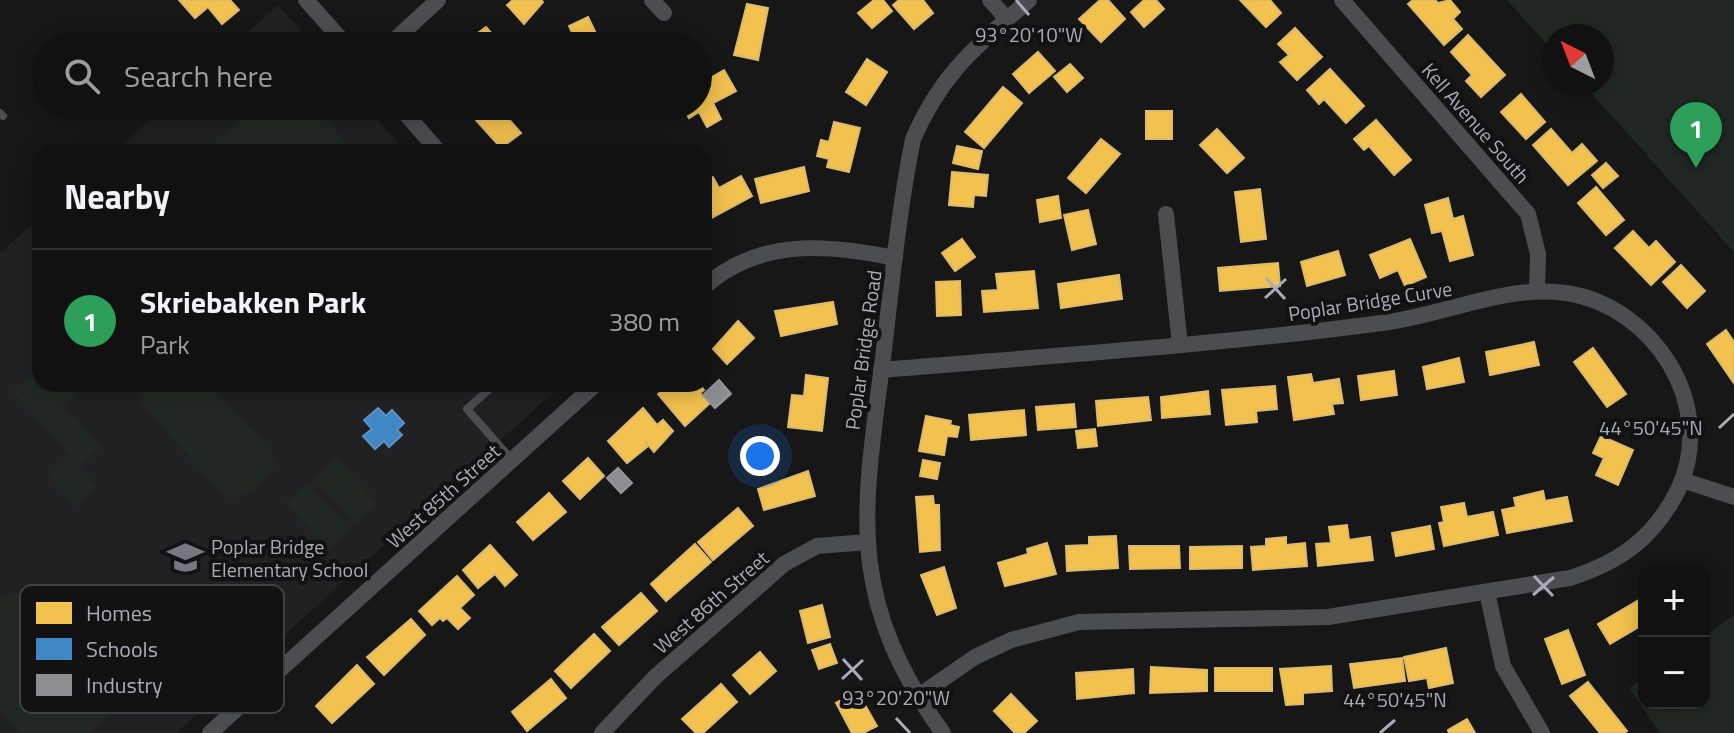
<!DOCTYPE html>
<meta charset="utf-8">
<style>
:root{--surface:#111112;--page:#1e1f20;--text:#f1f3f6;--muted:#9c9d9f;--line:#303132;--accent:#767780}
body{margin:0;font-family:"Titillium Web",sans-serif;background:var(--page);color:var(--text)}
.controls{position:absolute;right:24px;bottom:24px;display:grid;overflow:hidden;border-radius:16px;box-shadow:0 4px 20px #0003}
.controls button{width:72px;height:72px;display:grid;place-items:center;padding:0;border:0;border-bottom:2px solid var(--line);background:var(--surface);color:var(--text);font:40px sans-serif}
.compass{position:absolute;left:1542px;top:24px;width:72px;height:72px;border-radius:50%;background:var(--surface);box-shadow:0 4px 20px #0003;rotate:318deg}
.you{position:absolute;left:760px;top:456px;width:28px;height:28px;margin:-20px;border:6px solid #fff;border-radius:50%;background:#1a73e8;box-shadow:0 0 0 12px #1a73e833}
.badge{display:grid;place-items:center;width:52px;height:52px;border-radius:50%;background:var(--accent);color:#fff;font-size:26px;font-weight:700}
.pin{position:absolute;translate:-50% -66px;filter:drop-shadow(0 2px 4px #0008)}
.pin::after{content:'';position:absolute;top:42px;width:28px;height:24px;background:inherit;clip-path:polygon(0 0,100% 0,50% 100%)}
.list{margin:0;padding:0;list-style:none}
h2{display:flex;justify-content:space-between;align-items:center;height:104px;margin:0;padding:0 32px;font-size:34px}
h2 small{font-size:26px;font-weight:400;color:var(--muted)}
.list li{display:grid;grid-template-columns:52px 1fr auto;gap:24px;align-items:center;box-sizing:border-box;height:144px;padding:0 32px;border-top:2px solid var(--line)}
.list b{display:block;font-size:30px;white-space:nowrap}
.list p{margin:0;font-size:26px;white-space:nowrap;color:var(--muted)}
.list em{font-size:26px;font-style:normal;color:var(--muted)}
.icon{flex:none;width:44px;height:44px;fill:none;stroke:currentColor;stroke-width:2;stroke-linecap:round;stroke-linejoin:round}
.map{position:relative;flex:none;width:1734px;height:733px;overflow:hidden}
.search{position:absolute;background:var(--surface);box-shadow:0 4px 20px #0003;left:32px;top:32px;width:680px;height:88px;display:flex;align-items:center;gap:20px;box-sizing:border-box;padding:0 28px;border-radius:44px;color:var(--muted);font-size:30px}
.panel{position:absolute;background:var(--surface);box-shadow:0 4px 20px #0003;left:32px;top:144px;width:680px;height:248px;border-radius:24px}
.map>svg:first-child{display:block}
.built{fill:#212123}
.green{fill:#212823}
.homes{fill:#f2c14e;stroke:#dcba6e;stroke-width:2}
.schools{fill:#3f88c5;stroke:#5f92c1;stroke-width:2}
.industry{fill:#8d8d92;stroke:#95969d;stroke-width:2}
.lines{fill:none;stroke-linecap:round;stroke-linejoin:round}
.service{stroke:#4c4d50;stroke-width:8}
.minor{stroke:#4c4d50;stroke-width:16}
.ticks{fill:none;stroke:#a9abb8;stroke-width:3}
.labels{text-anchor:middle;dominant-baseline:central;stroke-width:8;stroke-linejoin:round;paint-order:stroke}
.street-label{font-size:20px;fill:#a9abb8;stroke:#121213}
.poi-label{font-size:20px;fill:#a9abb8;stroke:#121213;text-anchor:start}
.key{fill:#121213;stroke:#3f4045;stroke-width:2}
.key-label{font-size:22px;fill:#a9abb8}
.ticks-label{font-size:20px;text-anchor:middle;fill:#a9abb8;stroke:#121213;stroke-width:8;stroke-linejoin:round;paint-order:stroke}
</style>
<div class="map">
<svg width="1734" height="733" viewBox="0 0 1734 733">
<rect width="100%" height="100%" fill="#171718"/>
<!-- built -->
<g class="built">
<polygon points="278,5 314,46 233,46"/>
<polygon points="166,106 366,106 406,152 114,152"/>
<polygon points="40,217 40,384 563,384 176,733 0,733 0,253"/>
</g>
<!-- green -->
<g class="green">
<polygon points="1507,0 1734,0 1734,252 1583,84 1602,84 1602,36 1554,36 1554,52"/>
<polygon points="258,106 315,106 353,152 200,152"/>
<polygon points="40,366 40,384 90,384 65,406 101,447 79,466 97,487 75,506 49,475 70,455 12,391"/>
<path d="M141,384H210L270,450L276,460C269,479 250,495 230,498L220,491L141,403L139,386Z"/>
<polygon points="336,458 378,504 356,524 314,478"/>
<polygon points="308,484 350,530 328,549 286,503"/>
<polygon points="70,587 140,605 187,646 89,733 20,733 0,710 0,596"/>
<polygon points="1734,615 1734,733 1660,733 1629,688 1644,677 1644,703 1704,703 1704,636"/>
</g>
<!-- homes -->
<g class="homes">
<polygon points="179,0 230,0 239,10 222,24 208,7 195,18"/>
<polygon points="513,0 541,0 543,2 524,24 507,5"/>
<polygon points="874,0 883,0 892,11 872,28 858,13"/>
<polygon points="899,0 923,0 933,13 914,29 893,5"/>
<polygon points="1100,0 1108,0 1125,19 1101,42 1079,19"/>
<polygon points="1144,0 1156,0 1164,9 1144,27 1131,12"/>
<polygon points="1240,0 1270,0 1281,13 1266,27"/>
<polygon points="1413,0 1435,0 1438,3 1450,0 1460,12 1453,19 1462,29 1444,45 1408,4"/>
<polygon points="747,4 768,8 758,60 734,55"/>
<polygon points="588,17 602,46 578,46 569,26"/>
<polygon points="486,27 499,42 495,46 460,46"/>
<polygon points="1295,28 1322,57 1297,80 1280,62 1289,55 1278,44"/>
<polygon points="1468,35 1505,75 1481,97 1466,81 1472,75 1451,52"/>
<polygon points="1038,52 1055,71 1029,93 1013,74"/>
<polygon points="867,59 887,72 866,105 846,92"/>
<polygon points="1070,64 1083,78 1067,92 1054,77"/>
<polygon points="1330,69 1364,106 1346,123 1324,99 1319,104 1307,90"/>
<polygon points="724,70 736,91 713,103 721,119 707,127 699,112 689,118 682,106 698,106 698,85"/>
<polygon points="1003,87 1022,103 984,148 965,132"/>
<polygon points="1521,94 1545,122 1526,139 1501,112"/>
<polygon points="490,106 497,106 521,133 501,148 475,119"/>
<polygon points="629,106 665,106 659,119"/>
<rect x="1146" y="111" width="26" height="28"/>
<polygon points="1376,120 1411,160 1394,175 1369,146 1364,150 1354,139"/>
<polygon points="834,122 860,128 849,172 827,167 829,159 817,156 821,140 829,142"/>
<polygon points="1217,129 1244,158 1227,173 1200,145"/>
<polygon points="1551,129 1572,153 1582,144 1597,161 1568,185 1533,145"/>
<polygon points="1101,139 1120,154 1086,193 1068,178"/>
<polygon points="957,146 982,151 978,169 953,163"/>
<polygon points="1606,163 1618,176 1603,188 1592,175"/>
<polygon points="804,167 809,191 761,203 755,179"/>
<polygon points="952,172 988,175 986,196 974,195 973,207 949,205"/>
<polygon points="741,176 752,196 704,222 704,182 713,177 719,188"/>
<polygon points="1596,187 1624,220 1606,235 1578,203"/>
<polygon points="1260,189 1266,239 1241,242 1235,192"/>
<polygon points="1058,196 1061,218 1040,222 1037,200"/>
<polygon points="1448,198 1453,219 1463,216 1473,255 1450,261 1442,231 1432,233 1425,205"/>
<polygon points="1088,210 1096,244 1072,250 1064,215"/>
<polygon points="1633,231 1649,248 1656,241 1675,262 1651,285 1615,248"/>
<polygon points="962,239 975,257 955,271 942,253"/>
<polygon points="1410,239 1426,277 1405,286 1398,270 1380,278 1370,255"/>
<polygon points="1338,251 1345,275 1307,286 1301,262"/>
<polygon points="1278,263 1280,286 1220,291 1218,268"/>
<polygon points="1681,265 1705,291 1687,308 1663,282"/>
<polygon points="1034,271 1038,308 984,312 982,291 998,290 996,274"/>
<polygon points="1119,275 1122,299 1061,308 1058,284"/>
<polygon points="960,281 961,315 937,316 936,282"/>
<polygon points="833,302 837,324 781,336 775,311"/>
<polygon points="738,321 754,338 727,364 713,349"/>
<polygon points="1726,330 1734,342 1733,382 1707,344"/>
<polygon points="1534,342 1539,365 1490,375 1486,352"/>
<polygon points="1593,348 1626,394 1607,407 1574,362"/>
<polygon points="1459,358 1464,382 1427,389 1423,367"/>
<polygon points="1394,371 1397,395 1361,400 1358,376"/>
<polygon points="1311,374 1313,383 1339,379 1343,403 1332,404 1334,414 1294,420 1288,377"/>
<polygon points="806,375 828,378 822,431 788,427 792,395 804,396"/>
<polygon points="670,384 699,384 704,390 700,393 709,404 685,426 658,394"/>
<polygon points="1275,386 1277,409 1256,411 1257,422 1226,425 1222,390"/>
<polygon points="1208,391 1210,414 1162,418 1161,397"/>
<polygon points="1148,397 1151,420 1098,426 1096,401"/>
<polygon points="1074,404 1076,427 1038,430 1036,407"/>
<polygon points="643,408 657,425 663,420 673,431 654,452 644,440 647,447 627,463 608,441"/>
<polygon points="1024,410 1026,435 971,440 969,415"/>
<polygon points="926,416 951,421 950,425 959,427 957,437 947,436 944,455 919,451"/>
<polygon points="1095,429 1097,446 1078,448 1076,431"/>
<polygon points="1601,436 1633,450 1618,485 1596,475 1604,458 1593,453"/>
<polygon points="588,458 604,476 580,499 563,481"/>
<polygon points="923,460 940,463 937,479 920,476"/>
<polygon points="808,471 815,496 764,510 758,489"/>
<polygon points="1543,491 1545,501 1567,497 1572,521 1507,533 1502,510 1516,507 1514,498"/>
<polygon points="549,493 566,512 533,540 517,522"/>
<polygon points="933,496 934,505 939,505 940,550 920,552 916,497"/>
<polygon points="1464,503 1467,517 1493,512 1498,535 1444,546 1439,523 1444,522 1441,507"/>
<polygon points="738,508 753,526 713,560 698,542"/>
<polygon points="1347,525 1349,540 1370,537 1373,560 1318,566 1316,544 1331,543 1329,527"/>
<polygon points="1430,526 1434,549 1396,556 1392,533"/>
<polygon points="1116,536 1118,568 1067,571 1066,546 1089,545 1089,537"/>
<polygon points="1286,537 1286,545 1305,543 1307,566 1253,570 1251,547 1266,546 1266,539"/>
<polygon points="1047,543 1056,574 1005,586 998,563 1028,554 1027,549"/>
<polygon points="695,544 711,562 666,601 651,584"/>
<polygon points="490,545 517,575 505,586 495,574 478,588 463,570"/>
<polygon points="1129,546 1179,546 1180,568 1130,569"/>
<polygon points="1242,546 1242,568 1190,569 1190,547"/>
<polygon points="944,567 956,608 937,615 921,575"/>
<polygon points="457,576 474,595 460,608 470,618 458,629 447,618 443,621 440,618 432,625 419,611"/>
<polygon points="641,593 657,611 619,645 602,627"/>
<polygon points="1644,597 1644,624 1610,644 1598,624"/>
<polygon points="822,605 830,637 808,643 800,611"/>
<polygon points="411,619 425,635 384,675 367,657"/>
<polygon points="1568,630 1585,675 1562,684 1545,639"/>
<polygon points="594,634 610,651 571,688 555,671"/>
<polygon points="830,644 837,663 819,669 812,650"/>
<polygon points="1446,648 1453,683 1429,688 1427,678 1409,681 1404,657"/>
<polygon points="760,652 776,671 750,694 733,675"/>
<polygon points="1402,658 1405,681 1354,688 1350,664"/>
<polygon points="357,665 374,684 332,723 316,706"/>
<polygon points="1331,666 1332,691 1303,693 1303,704 1286,705 1280,669"/>
<polygon points="1151,667 1207,670 1207,691 1150,693"/>
<rect x="1215" y="668" width="57" height="23"/>
<polygon points="1133,669 1134,693 1077,699 1076,673"/>
<polygon points="551,679 566,698 527,731 512,712"/>
<polygon points="1588,682 1627,731 1624,733 1600,733 1570,696"/>
<polygon points="721,684 737,702 703,733 696,733 682,719"/>
<polygon points="857,691 877,726 863,733 852,733 836,703"/>
<polygon points="1011,694 1037,721 1024,733 1015,733 994,711"/>
<polygon points="1467,719 1475,733 1449,733 1448,730"/>
</g>
<!-- schools -->
<polygon class="schools" points="378,408 386,416 392,410 404,423 397,430 402,435 389,447 384,441 375,449 363,436 372,429 364,420"/>
<!-- industry -->
<g class="industry">
<polygon points="719,380 731,394 715,408 703,395"/>
<polygon points="618,468 632,483 621,493 607,478"/>
</g>
<g class="lines">
<!-- service -->
<g class="service">
<polyline points="0,113 3,116"/>
<polyline points="495,384 467,409 512,460"/>
</g>
<!-- minor -->
<g class="minor">
<polyline points="306,0 347,46"/>
<polyline points="652,0 664,13"/>
<polyline points="990,0 1007,19"/>
<polyline points="1342,0 1528,214 1538,254 1537,290"/>
<polyline points="388,46 438,0"/>
<polyline points="399,106 439,152"/>
<polyline points="1166,214 1180,345"/>
<path d="M704,287C759,238 827,244 895,258"/>
<path d="M881,370C1048,356 1216,345 1382,323C1442,316 1506,284 1566,293C1654,306 1718,406 1678,490C1654,538 1620,562 1570,578L1328,617L1079,622L1011,640L975,657L917,697"/>
<polyline points="1682,480 1734,497"/>
<polyline points="1487,592 1503,666 1542,733"/>
<polyline points="210,733 596,384"/>
<polyline points="602,733 655,677 784,564 817,546 868,542"/>
<path d="M943,733C843,595 864,508 884,350C892,280 899,209 913,139C943,71 975,48 1029,0"/>
</g>
</g>
<!-- ticks -->
<path class="ticks" d="M1016,0L1029,15M1266,278L1285,299M1265,298L1286,279M1719,428L1734,414M1534,576L1553,596M1533,595L1554,577M843,659L862,680M842,679L863,660M896,718L910,733M1380,733L1395,720"/>
<!-- icons -->
<defs>
<symbol id="school-bare" viewBox="-9 -9 18 18"><path d="M0-5L7-2L0 1L-7-2ZM-4 1L0 2.5L4 1V4Q0 6-4 4Z" fill="#767780" stroke="#121213" stroke-width="2.5" paint-order="stroke"/></symbol>
</defs>
<g fill-rule="evenodd">
<use href="#school-bare" x="160" y="532" width="51" height="51"/>
</g>
<g class="labels">
<!-- street labels -->
<g class="street-label">
<text transform="translate(1476 123) rotate(49)">Kell Avenue South</text>
<text transform="translate(1370 301) rotate(-9)">Poplar Bridge Curve</text>
<text transform="translate(863 350) rotate(-82)">Poplar Bridge Road</text>
<text transform="translate(443 496) rotate(-42)">West 85th Street</text>
<text transform="translate(711 602) rotate(-41)">West 86th Street</text>
</g>
<!-- poi labels -->
<g class="poi-label">
<text x="211" y="546">Poplar Bridge<tspan x="211" dy="23">Elementary School</tspan></text>
</g>
</g>
<!-- legend -->
<rect x="20" y="585" width="264" height="128" rx="12" class="key"/>
<rect x="36" y="602" width="36" height="22" fill="#f2c14e"/>
<rect x="36" y="638" width="36" height="22" fill="#3f88c5"/>
<rect x="36" y="674" width="36" height="22" fill="#8d8d92"/>
<g class="key-label">
<text x="86" y="621">Homes</text>
<text x="86" y="657">Schools</text>
<text x="86" y="693">Industry</text>
</g>
<g class="ticks-label">
<text x="1029" y="42">93°20'10"W</text>
<text x="1651" y="435">44°50'45"N</text>
<text x="896" y="705">93°20'20"W</text>
<text x="1395" y="707">44°50'45"N</text>
</g>
</svg>
<div class="controls">
<button>+</button>
<button>−</button>
</div>
<svg class="compass" viewBox="-18 -18 36 36"><path d="M0-13l5 13h-10z" fill="#e53935"/><path d="M0 13l5-13h-10z" fill="#9c9d9f"/></svg>
<div class="you"></div>
<div class="pin badge" style="left:1696px;top:168px;background:#2e9e5b">1</div>
<div class="search"><svg class="icon" aria-label="search" viewBox="0 0 24 24"><circle cx="10" cy="10" r="6"/><path d="M15 15l6 6"/></svg>Search here</div>
<section class="panel">
<h2>Nearby<small></small></h2>
<ul class="list">
<li><span class="badge" style="background:#2e9e5b">1</span><div><b>Skriebakken Park</b><p>Park</p></div><em>380 m</em></li>
</ul>
</section>
</div>
